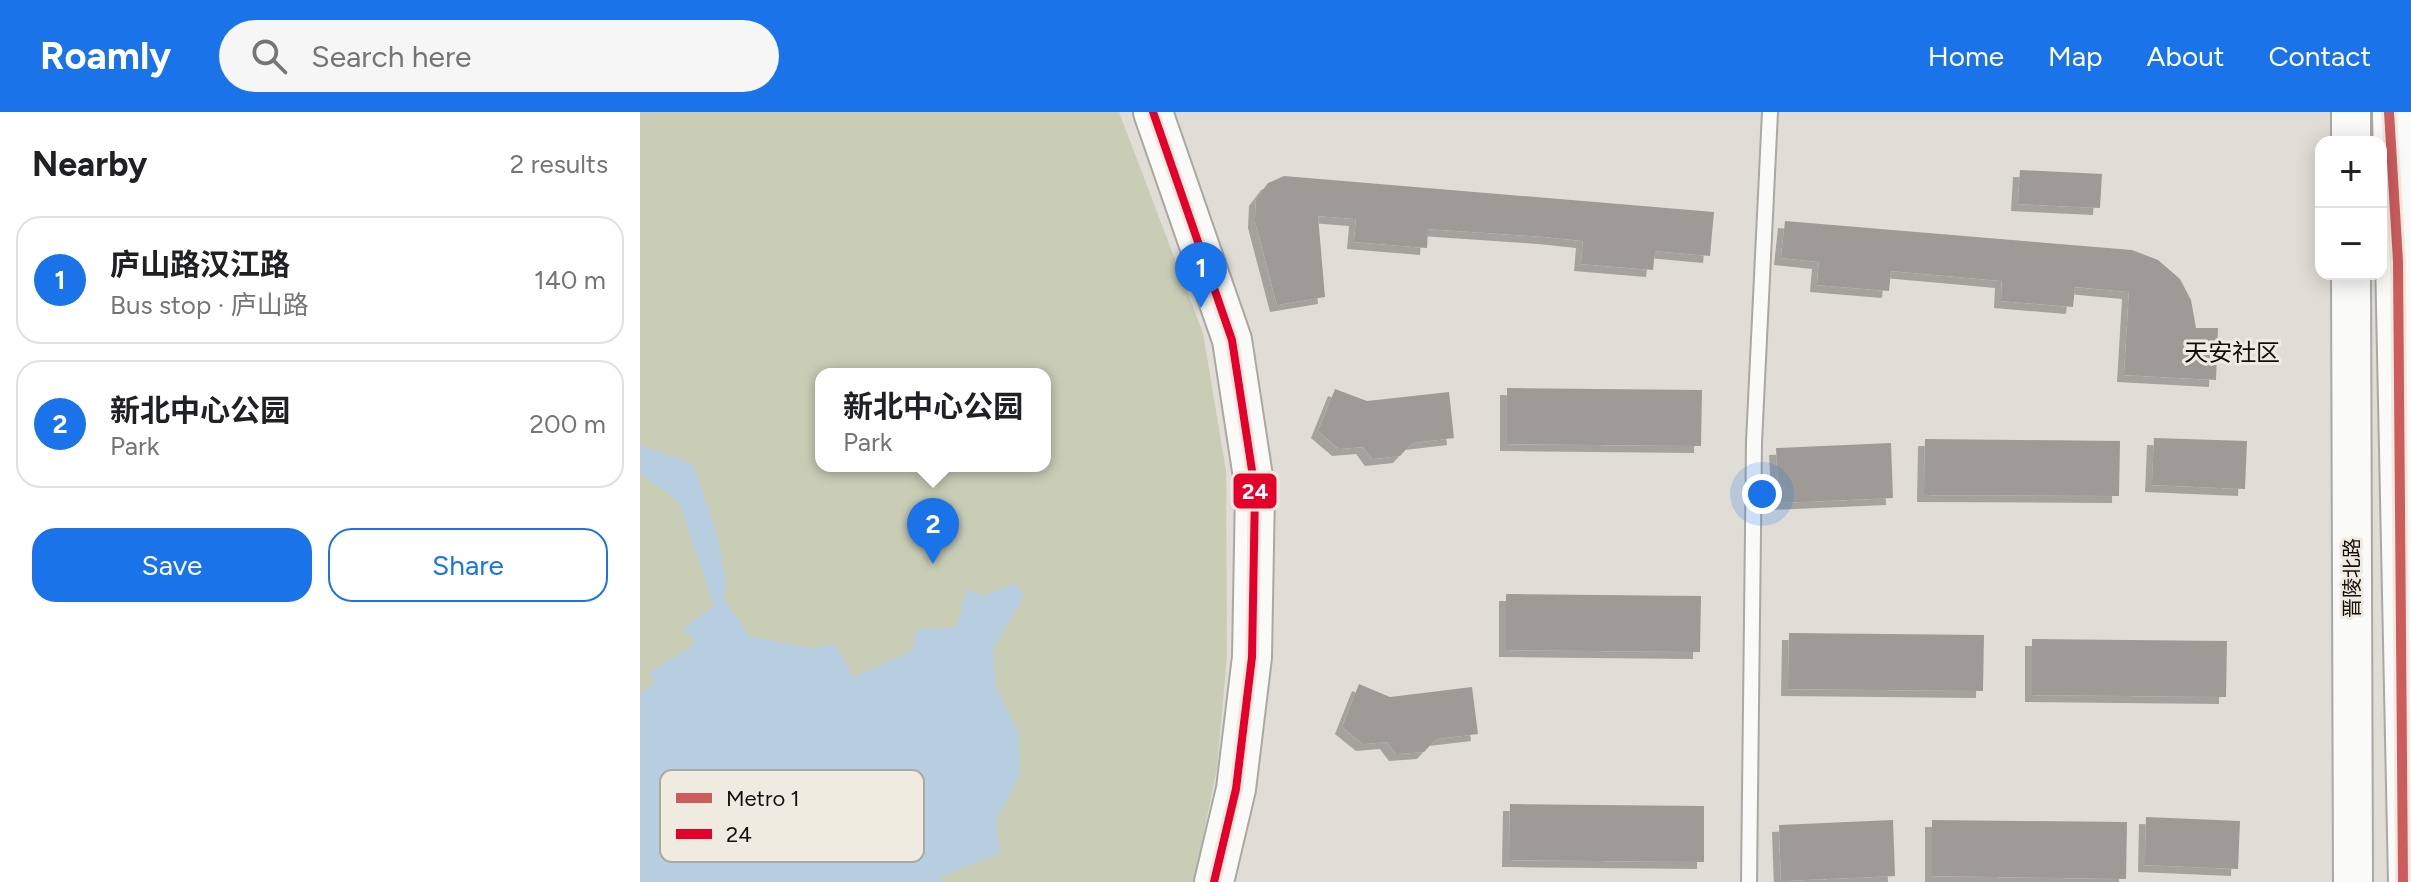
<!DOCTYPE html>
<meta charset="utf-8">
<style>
:root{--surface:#fff;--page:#f6f6f6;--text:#202124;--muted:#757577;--line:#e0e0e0;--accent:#1a73e8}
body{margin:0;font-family:Figtree,"Noto Sans SC",sans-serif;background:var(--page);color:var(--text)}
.controls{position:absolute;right:24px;top:24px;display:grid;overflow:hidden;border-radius:16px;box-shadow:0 4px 20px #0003}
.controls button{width:72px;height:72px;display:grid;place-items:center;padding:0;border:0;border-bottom:2px solid var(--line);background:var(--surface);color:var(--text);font:40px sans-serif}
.you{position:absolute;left:1122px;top:382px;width:28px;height:28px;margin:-20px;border:6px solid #fff;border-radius:50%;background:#1a73e8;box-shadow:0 0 0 12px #1a73e833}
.badge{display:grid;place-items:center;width:52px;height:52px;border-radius:50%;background:var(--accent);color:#fff;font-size:26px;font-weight:700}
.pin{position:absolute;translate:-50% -66px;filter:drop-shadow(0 2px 4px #0008)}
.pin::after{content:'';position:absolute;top:42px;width:28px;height:24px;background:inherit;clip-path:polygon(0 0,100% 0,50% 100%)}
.popup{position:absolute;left:175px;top:256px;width:236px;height:104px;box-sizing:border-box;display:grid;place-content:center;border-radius:16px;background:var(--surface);filter:drop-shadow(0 2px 6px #0005);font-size:26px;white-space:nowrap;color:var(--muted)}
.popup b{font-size:30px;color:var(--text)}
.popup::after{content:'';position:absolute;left:50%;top:100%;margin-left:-16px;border:16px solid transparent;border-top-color:var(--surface)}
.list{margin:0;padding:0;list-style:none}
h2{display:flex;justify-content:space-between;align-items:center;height:104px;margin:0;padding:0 32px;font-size:34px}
h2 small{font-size:26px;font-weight:400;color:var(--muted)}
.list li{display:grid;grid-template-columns:52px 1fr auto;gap:24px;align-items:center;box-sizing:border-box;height:128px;margin:0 16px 16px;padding:0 16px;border:2px solid var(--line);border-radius:24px}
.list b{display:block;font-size:30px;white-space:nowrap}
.list p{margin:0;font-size:26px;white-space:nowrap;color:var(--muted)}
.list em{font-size:26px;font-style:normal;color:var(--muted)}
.actions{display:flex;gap:16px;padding:24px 32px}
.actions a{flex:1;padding:18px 0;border:2px solid var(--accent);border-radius:24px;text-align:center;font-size:28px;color:var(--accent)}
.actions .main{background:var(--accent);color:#fff}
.icon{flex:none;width:44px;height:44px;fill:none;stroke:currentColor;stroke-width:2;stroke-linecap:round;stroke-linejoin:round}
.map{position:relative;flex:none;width:1771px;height:770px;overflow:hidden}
header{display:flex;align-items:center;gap:48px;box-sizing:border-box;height:112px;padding:0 40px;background:var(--accent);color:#fff}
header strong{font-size:38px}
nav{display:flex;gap:44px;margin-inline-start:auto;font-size:28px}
.search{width:560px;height:72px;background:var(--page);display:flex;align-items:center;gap:20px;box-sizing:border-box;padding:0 28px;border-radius:44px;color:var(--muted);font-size:30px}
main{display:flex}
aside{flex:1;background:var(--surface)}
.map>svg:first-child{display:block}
.green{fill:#c9cdb6;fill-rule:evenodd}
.water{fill:#b6cedf}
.building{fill:#9e9b96;filter:url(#shadow)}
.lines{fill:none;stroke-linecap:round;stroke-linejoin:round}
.lane-casing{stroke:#aaa8a3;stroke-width:18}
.secondary-casing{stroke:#aaa8a3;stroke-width:42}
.lane{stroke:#fafaf9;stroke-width:14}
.secondary{stroke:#fafaf9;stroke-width:38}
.bus-1-casing{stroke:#f0ebe0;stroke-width:14}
.bus-1{stroke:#e4002b;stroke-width:8}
.metro-1-casing{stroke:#f0ebe0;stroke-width:16}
.metro-1{stroke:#cd5c5c;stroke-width:10}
.labels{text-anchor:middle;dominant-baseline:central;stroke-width:6;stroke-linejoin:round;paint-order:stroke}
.street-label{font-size:20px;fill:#110f0c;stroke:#f0ebe0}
.quarter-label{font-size:24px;fill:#110f0c;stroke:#f0ebe0}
.key{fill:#f0ebe0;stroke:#ada9a0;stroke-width:2}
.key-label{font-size:22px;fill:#110f0c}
.line-badge{stroke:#f0ebe0;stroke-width:3}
.badge-label{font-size:22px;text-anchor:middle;font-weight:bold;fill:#fff}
</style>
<header>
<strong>Roamly</strong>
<div class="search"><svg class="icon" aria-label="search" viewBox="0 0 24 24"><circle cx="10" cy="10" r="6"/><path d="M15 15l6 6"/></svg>Search here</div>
<nav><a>Home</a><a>Map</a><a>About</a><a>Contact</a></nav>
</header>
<main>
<aside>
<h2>Nearby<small>2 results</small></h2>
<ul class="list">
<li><span class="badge">1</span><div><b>庐山路汉江路</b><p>Bus stop · 庐山路</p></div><em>140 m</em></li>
<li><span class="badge">2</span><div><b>新北中心公园</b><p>Park</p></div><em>200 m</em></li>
</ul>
<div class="actions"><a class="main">Save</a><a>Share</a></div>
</aside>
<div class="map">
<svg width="1771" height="770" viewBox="0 0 1771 770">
<defs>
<filter id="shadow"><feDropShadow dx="-7" dy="7" stdDeviation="0" flood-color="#0004"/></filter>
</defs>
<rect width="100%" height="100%" fill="#e0ddd6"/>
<!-- green -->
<path class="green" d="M0,0H479L563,221L586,359L587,545L577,656L554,770H0ZM181,262H405V354H181Z"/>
<!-- water -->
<polygon class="water" points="0,333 53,352 76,419 85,464 85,488 109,525 173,536 195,532 213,565 272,539 277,517 316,515 327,477 343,484 375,471 385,482 353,537 356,575 379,621 380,663 356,707 360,741 301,765 302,770 0,770 0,581 15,571 9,561 56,531 43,517 74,493 39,390 0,361"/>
<!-- building -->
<g class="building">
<polygon points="1380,58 1462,62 1460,96 1378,92"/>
<polygon points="644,64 1074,100 1070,144 1015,139 1013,158 941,152 943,129 905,125 788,117 787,136 714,130 716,107 678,104 685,185 637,193 615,109 616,87 628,71"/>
<polygon points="1145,109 1492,138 1518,148 1540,167 1551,188 1556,216 1578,216 1576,268 1484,263 1489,180 1435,175 1433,195 1361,189 1362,169 1307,164 1251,159 1249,179 1177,173 1179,150 1141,146"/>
<polygon points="867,276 1062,278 1061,334 867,332"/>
<polygon points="695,277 727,289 809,280 814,326 772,331 760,344 732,347 723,335 699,337 678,319"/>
<polygon points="1514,326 1607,329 1605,377 1512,373"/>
<polygon points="1285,327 1480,329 1479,384 1284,383"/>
<polygon points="1251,331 1253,386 1139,391 1136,336"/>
<polygon points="866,482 1061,484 1060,540 866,538"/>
<polygon points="1149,521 1344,523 1343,579 1148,577"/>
<polygon points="1392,527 1587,529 1586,585 1392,583"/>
<polygon points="719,572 750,585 832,575 838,622 796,627 784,640 756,642 747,630 723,632 702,615"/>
<polygon points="870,692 1064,694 1064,750 869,748"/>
<polygon points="1506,705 1600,709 1598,757 1505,753"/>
<polygon points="1253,708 1255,764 1141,769 1139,713"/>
<polygon points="1292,708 1487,710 1486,767 1292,764"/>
</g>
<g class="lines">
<defs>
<polyline id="lane" points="1109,770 1114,330 1130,0"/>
<g id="secondary">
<polyline points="513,0 592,228 615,378 612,545 596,677 574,770"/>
<polyline points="1711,0 1711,30"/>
<polyline points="1752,0 1768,770"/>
<polyline points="1711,162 1713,770"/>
</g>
</defs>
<!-- lane casing -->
<use href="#lane" class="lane-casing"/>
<!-- secondary casing -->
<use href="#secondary" class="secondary-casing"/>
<!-- lane -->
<use href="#lane" class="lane"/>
<!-- secondary -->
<use href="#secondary" class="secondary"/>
<defs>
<polyline id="bus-1" points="513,0 592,228 615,378 612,545 596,677 574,770"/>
</defs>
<!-- bus-1 casing -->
<use href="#bus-1" class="bus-1-casing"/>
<!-- bus-1 -->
<use href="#bus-1" class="bus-1"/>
<defs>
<polyline id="metro-1" points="1749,0 1758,149 1763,770"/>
</defs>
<!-- metro-1 casing -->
<use href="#metro-1" class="metro-1-casing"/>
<!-- metro-1 -->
<use href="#metro-1" class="metro-1"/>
</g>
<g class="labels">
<!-- street labels -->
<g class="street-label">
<text transform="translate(1712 466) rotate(-90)">晋陵北路</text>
</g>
<!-- quarter labels -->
<g class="quarter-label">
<text x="1592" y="240">天安社区</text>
</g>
</g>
<!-- legend -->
<rect x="20" y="658" width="264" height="92" rx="12" class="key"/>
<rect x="36" y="681" width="36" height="10" fill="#cd5c5c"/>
<rect x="36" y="717" width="36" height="10" fill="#e4002b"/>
<g class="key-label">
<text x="86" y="694">Metro 1</text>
<text x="86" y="730">24</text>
</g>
<rect class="line-badge" x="592" y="360" width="46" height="38" rx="8" fill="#e4002b"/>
<g class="badge-label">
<text x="615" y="387">24</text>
</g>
</svg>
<div class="controls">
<button>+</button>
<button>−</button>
</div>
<div class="you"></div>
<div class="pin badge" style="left:561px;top:196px">1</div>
<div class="pin badge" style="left:293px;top:452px">2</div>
<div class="popup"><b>新北中心公园</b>Park</div>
</div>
</main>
